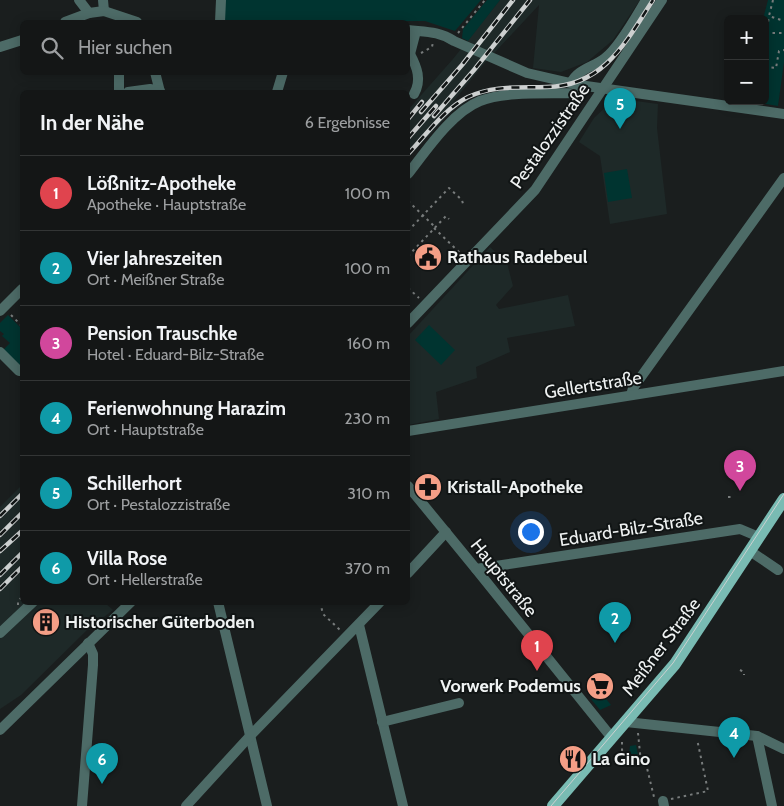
<!DOCTYPE html>
<html lang="de">
<meta charset="utf-8">
<style>
:root{--surface:#141616;--page:#212323;--text:#f1f3f6;--muted:#9d9fa1;--line:#333535;--accent:#0b8043}
body{margin:0;font-family:Cabin,sans-serif;background:var(--page);color:var(--text)}
.controls{position:absolute;right:15px;top:15px;display:grid;overflow:hidden;border-radius:8px;box-shadow:0 2px 12px #0003}
.controls button{width:45px;height:45px;display:grid;place-items:center;padding:0;border:0;border-bottom:1px solid var(--line);background:var(--surface);color:var(--text);font:25px sans-serif}
.you{position:absolute;left:530px;top:531px;width:18px;height:18px;margin:-12px;border:4px solid #fff;border-radius:50%;background:#1a73e8;box-shadow:0 0 0 8px #1a73e833}
.badge{display:grid;place-items:center;width:32px;height:32px;border-radius:50%;background:var(--accent);color:#fff;font-size:16px;font-weight:700}
.pin{position:absolute;translate:-50% -41px;filter:drop-shadow(0 1px 2px #0008)}
.pin::after{content:'';position:absolute;top:26px;width:18px;height:15px;background:inherit;clip-path:polygon(0 0,100% 0,50% 100%)}
.list{margin:0;padding:0;list-style:none}
h2{display:flex;justify-content:space-between;align-items:center;height:65px;margin:0;padding:0 20px;font-size:21px}
h2 small{font-size:16px;font-weight:400;color:var(--muted)}
.list li{display:grid;grid-template-columns:32px 1fr auto;gap:15px;align-items:center;box-sizing:border-box;height:75px;padding:0 20px;border-top:1px solid var(--line)}
.list b{display:block;font-size:19px;white-space:nowrap}
.list p{margin:0;font-size:16px;white-space:nowrap;color:var(--muted)}
.list em{font-size:16px;font-style:normal;color:var(--muted)}
.icon{flex:none;width:28px;height:28px;fill:none;stroke:currentColor;stroke-width:2;stroke-linecap:round;stroke-linejoin:round}
.map{position:relative;flex:none;width:784px;height:806px;overflow:hidden}
.search{position:absolute;background:var(--surface);box-shadow:0 2px 12px #0003;left:20px;top:20px;width:390px;height:55px;display:flex;align-items:center;gap:12px;box-sizing:border-box;padding:0 18px;border-radius:8px;color:var(--muted);font-size:19px}
.panel{position:absolute;background:var(--surface);box-shadow:0 2px 12px #0003;left:20px;top:90px;width:390px;height:515px;border-radius:8px}
.map>svg:first-child{display:block}
.built{fill:#1e2928}
.green{fill:#003430}
.lines{fill:none;stroke-linecap:round;stroke-linejoin:round}
.path{stroke:#787c7c;stroke-width:2;stroke-dasharray:2.5 4;stroke-linecap:butt}
.minor{stroke:#4d6b67;stroke-width:10}
.major{stroke:#79bbb3;stroke-width:12}
.tram{stroke:#cdd0d0;stroke-width:1}
.rail-casing{stroke:#cdd0d0;stroke-width:4.5}
.rail{stroke:#111515;stroke-width:2.5;stroke-dasharray:8;stroke-linecap:butt}
.labels{text-anchor:middle;dominant-baseline:central;stroke-width:4;stroke-linejoin:round;paint-order:stroke}
.street-label{font-size:18px;fill:#eff2f2;stroke:#111515}
.poi-label{font-size:18px;font-weight:bold;fill:#eff2f2;stroke:#111515;text-anchor:start}
</style>
<div class="map">
<svg width="784" height="806" viewBox="0 0 784 806">
<rect width="100%" height="100%" fill="#1a1e1e"/>
<!-- built -->
<g class="built">
<polygon points="500,0 640,0 613,40 587,62 561,72 533,68 539,5 483,65 453,102 484,88 486,94 471,98 450,113 408,158 408,110 453,59"/>
<polygon points="621,99 658,104 657,128 667,214 610,224 600,156 579,142 594,118 608,105"/>
<polygon points="490,247 507,263 513,286 496,305 499,309 568,295 575,326 507,338 510,352 476,367 477,378 436,392 439,419 408,425 408,336"/>
<polygon points="22,485 22,602 105,603 113,610 88,629 21,695 0,709 0,507"/>
</g>
<!-- green -->
<g class="green">
<polygon points="223,0 481,0 455,31 425,21 222,22"/>
<polygon points="487,0 500,0 468,41 462,38 463,29"/>
<polygon points="768,0 784,0 784,62 778,106 754,102 765,101 765,19 763,19"/>
<polygon points="627,169 632,198 608,202 604,173"/>
<polygon points="8,315 22,329 22,367 3,350 10,343 2,336 4,334 0,331 0,323"/>
<polygon points="429,325 455,350 441,365 415,340"/>
<polygon points="603,695 611,705 600,710 591,699"/>
<polygon points="636,745 639,760 637,762 629,754 630,746"/>
</g>
<g class="lines">
<!-- path -->
<g class="path">
<polyline points="773,0 769,16 784,21"/>
<polyline points="458,33 485,0"/>
<polyline points="766,33 784,33"/>
<polyline points="765,41 769,16"/>
<polyline points="421,53 432,47 433,42"/>
<polyline points="765,67 776,68 779,51 784,50"/>
<polyline points="408,201 435,227"/>
<polyline points="434,228 461,254"/>
<polyline points="408,231 449,188 462,200 463,204"/>
<polyline points="408,256 446,216 449,219"/>
<polyline points="408,288 419,298"/>
<polyline points="11,315 22,326"/>
<polyline points="728,497 731,497"/>
<polyline points="320,602 323,614 340,630"/>
<polyline points="18,605 18,601 22,597"/>
<polyline points="740,670 744,672 744,675"/>
<polyline points="638,733 641,763 647,768 654,797"/>
<polyline points="622,742 622,750 636,764 641,763"/>
<polyline points="671,799 708,791 697,739"/>
</g>
<!-- minor -->
<g class="minor">
<polyline points="79,0 89,13"/>
<polyline points="103,0 104,11"/>
<polyline points="65,22 89,13 104,11 137,22"/>
<polyline points="220,22 221,0"/>
<path d="M408,30C425,32 439,31 454,41L527,73L579,85L784,114"/>
<polyline points="0,47 22,40"/>
<path d="M410,54C417,67 422,80 414,94"/>
<polyline points="408,57 410,54 416,31"/>
<polyline points="119,72 119,92"/>
<polyline points="155,72 160,92"/>
<path d="M571,83C577,69 594,67 605,58C619,48 637,15 646,0"/>
<polyline points="128,92 150,89 160,91"/>
<polyline points="277,92 283,72"/>
<path d="M408,174C426,151 452,112 480,101C506,91 547,94 575,93L579,85"/>
<polyline points="0,311 22,289"/>
<polyline points="408,323 535,190 662,0"/>
<polyline points="0,352 19,371 22,371"/>
<polyline points="631,395 633,388 784,178"/>
<polyline points="408,431 784,371"/>
<polyline points="408,486 476,569 612,738"/>
<polyline points="750,551 778,570"/>
<polyline points="476,569 740,529 759,537"/>
<polyline points="408,573 446,532"/>
<polyline points="218,602 267,806"/>
<polyline points="359,625 403,806"/>
<polyline points="0,633 33,602"/>
<polyline points="382,722 459,703"/>
<polyline points="626,722 757,736 784,749"/>
<polyline points="0,730 131,602"/>
<polyline points="757,736 772,806"/>
<polyline points="663,801 664,806"/>
<polyline points="82,806 93,665 93,654 88,643"/>
<polyline points="186,806 250,736 380,602"/>
</g>
<!-- major -->
<polyline class="major" points="553,806 675,664 784,499"/>
<!-- tram -->
<polyline class="tram" points="551,806 673,663 784,494"/>
<defs>
<g id="rail">
<polyline points="421,112 462,65 513,0"/>
<polyline points="434,116 474,70 530,0"/>
<polyline points="408,119 422,102"/>
<polyline points="408,138 436,106"/>
<path d="M408,154C426,135 444,109 468,97C494,85 519,88 547,87C604,86 626,42 653,0"/>
<polyline points="0,516 22,494"/>
<polyline points="0,535 22,513"/>
<polyline points="0,551 22,531"/>
<polyline points="0,575 22,553"/>
<polyline points="0,589 22,567"/>
</g>
</defs>
<!-- rail casing -->
<use href="#rail" class="rail-casing"/>
<!-- rail -->
<use href="#rail" class="rail"/>
</g>
<!-- icons -->
<defs>
<symbol id="civic-disc" viewBox="-11 -11 22 22"><circle r="9.5" fill="#f49e86" stroke="#111515"/><path d="M-.6-6.5H3V-4.5H.6V-3L4-1V1h2V6H-6V1h2V-1L-.6-3ZM-1.2 2.5V6h2.4V2.5Z" fill="#111"/></symbol>
<symbol id="pharmacy-disc" viewBox="-11 -11 22 22"><circle r="9.5" fill="#f49e86" stroke="#111515"/><path d="M-2-6h4v4h4v4h-4v4h-4v-4h-4v-4h4Z" fill="#111"/></symbol>
<symbol id="building-disc" viewBox="-11 -11 22 22"><circle r="9.5" fill="#f49e86" stroke="#111515"/><path d="M-4-6H4V6H1V3H-1V6H-4ZM-2.5-4.3h1.7v1.8h-1.7ZM.8-4.3h1.7v1.8H.8ZM-2.5-1h1.7V.8h-1.7ZM.8-1h1.7V.8H.8Z" fill="#111"/></symbol>
<symbol id="supermarket-disc" viewBox="-11 -11 22 22"><circle r="9.5" fill="#f49e86" stroke="#111515"/><path d="M-6-5.5h2.5l.6 2H6L4.5 2H-2.5L-4.4-4H-6ZM-1.5 3.2a1.3 1.3 0 1 0 .1 0ZM3 3.2a1.3 1.3 0 1 0 .1 0Z" fill="#111"/></symbol>
<symbol id="restaurant-disc" viewBox="-11 -11 22 22"><circle r="9.5" fill="#f49e86" stroke="#111515"/><path d="M-5-6h1v4h1v-4h1v4h1v-4h1v5L-1.5 .5V6h-2V.5L-5-1ZM5-6V6H3V1.5H1.5Q1.5-4 5-6Z" fill="#111"/></symbol>
</defs>
<g fill-rule="evenodd">
<use href="#civic-disc" x="412" y="241" width="32" height="32"/>
<use href="#pharmacy-disc" x="412" y="471" width="32" height="32"/>
<use href="#building-disc" x="30" y="606" width="32" height="32"/>
<use href="#supermarket-disc" x="584" y="670" width="32" height="32"/>
<use href="#restaurant-disc" x="557" y="743" width="32" height="32"/>
</g>
<g class="labels">
<!-- street labels -->
<g class="street-label">
<text transform="translate(550 136) rotate(-55)">Pestalozzistraße</text>
<text transform="translate(593 385) rotate(-9)">Gellertstraße</text>
<text transform="translate(631 529) rotate(-9)">Eduard-Bilz-Straße</text>
<text transform="translate(504 578) rotate(51)">Hauptstraße</text>
<text transform="translate(661 647) rotate(-53)">Meißner Straße</text>
</g>
<!-- poi labels -->
<g class="poi-label">
<text x="447" y="257">Rathaus Radebeul</text>
<text x="447" y="487">Kristall-Apotheke</text>
<text x="65" y="622">Historischer Güterboden</text>
<text x="581" y="686" text-anchor="end">Vorwerk Podemus</text>
<text x="592" y="759">La Gino</text>
</g>
</g>
</svg>
<div class="controls">
<button>+</button>
<button>−</button>
</div>
<div class="you"></div>
<div class="pin badge" style="left:537px;top:671px;background:#e0444e">1</div>
<div class="pin badge" style="left:615px;top:643px;background:#0f9aa8">2</div>
<div class="pin badge" style="left:740px;top:491px;background:#d1479c">3</div>
<div class="pin badge" style="left:734px;top:758px;background:#0f9aa8">4</div>
<div class="pin badge" style="left:620px;top:129px;background:#0f9aa8">5</div>
<div class="pin badge" style="left:102px;top:784px;background:#0f9aa8">6</div>
<div class="search"><svg class="icon" aria-label="search" viewBox="0 0 24 24"><circle cx="10" cy="10" r="6"/><path d="M15 15l6 6"/></svg>Hier suchen</div>
<section class="panel">
<h2>In der Nähe<small>6 Ergebnisse</small></h2>
<ul class="list">
<li><span class="badge" style="background:#e0444e">1</span><div><b>Lößnitz-Apotheke</b><p>Apotheke · Hauptstraße</p></div><em>100 m</em></li>
<li><span class="badge" style="background:#0f9aa8">2</span><div><b>Vier Jahreszeiten</b><p>Ort · Meißner Straße</p></div><em>100 m</em></li>
<li><span class="badge" style="background:#d1479c">3</span><div><b>Pension Trauschke</b><p>Hotel · Eduard-Bilz-Straße</p></div><em>160 m</em></li>
<li><span class="badge" style="background:#0f9aa8">4</span><div><b>Ferienwohnung Harazim</b><p>Ort · Hauptstraße</p></div><em>230 m</em></li>
<li><span class="badge" style="background:#0f9aa8">5</span><div><b>Schillerhort</b><p>Ort · Pestalozzistraße</p></div><em>310 m</em></li>
<li><span class="badge" style="background:#0f9aa8">6</span><div><b>Villa Rose</b><p>Ort · Hellerstraße</p></div><em>370 m</em></li>
</ul>
</section>
</div>
